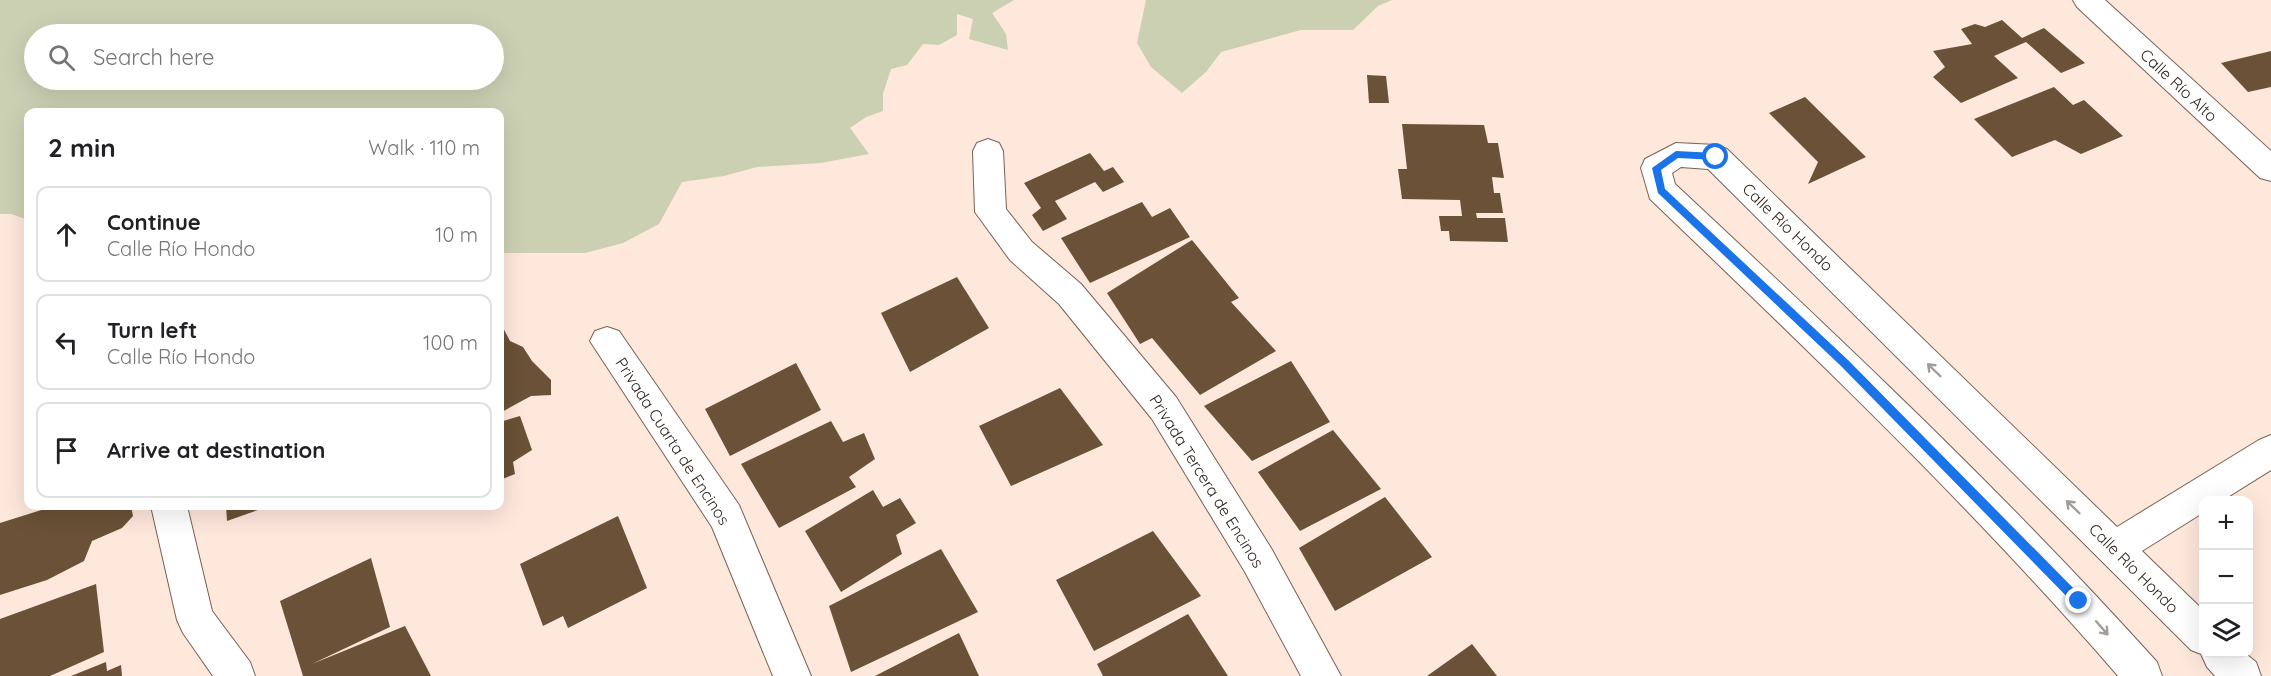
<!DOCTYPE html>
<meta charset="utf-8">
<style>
:root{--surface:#fff;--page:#f2f2f2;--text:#202124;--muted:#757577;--line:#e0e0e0}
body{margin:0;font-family:Quicksand,sans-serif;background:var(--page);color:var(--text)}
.controls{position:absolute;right:18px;bottom:18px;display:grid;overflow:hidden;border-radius:12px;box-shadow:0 6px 24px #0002}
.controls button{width:54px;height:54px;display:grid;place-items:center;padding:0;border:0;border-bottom:2px solid var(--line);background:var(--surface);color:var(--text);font:30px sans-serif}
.stop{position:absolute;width:18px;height:18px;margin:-14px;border:4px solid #1a73e8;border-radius:50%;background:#fff}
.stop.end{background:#1a73e8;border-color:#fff;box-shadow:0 2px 6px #0008}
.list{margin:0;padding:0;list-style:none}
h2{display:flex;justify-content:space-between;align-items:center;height:78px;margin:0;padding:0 24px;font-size:26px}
h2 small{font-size:20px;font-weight:400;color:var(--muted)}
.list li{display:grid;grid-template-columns:39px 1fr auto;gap:18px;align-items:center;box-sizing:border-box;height:96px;margin:0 12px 12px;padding:0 12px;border:2px solid var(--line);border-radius:12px}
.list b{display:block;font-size:22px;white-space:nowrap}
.list p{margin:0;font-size:20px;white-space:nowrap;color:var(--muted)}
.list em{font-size:20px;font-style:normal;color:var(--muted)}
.icon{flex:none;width:33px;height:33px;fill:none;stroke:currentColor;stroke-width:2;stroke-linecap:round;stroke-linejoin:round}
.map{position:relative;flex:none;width:2271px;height:676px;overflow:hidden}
.search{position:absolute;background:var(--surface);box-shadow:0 6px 24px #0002;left:24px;top:24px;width:480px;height:66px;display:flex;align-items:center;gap:15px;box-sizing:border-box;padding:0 21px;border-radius:33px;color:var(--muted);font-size:22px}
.panel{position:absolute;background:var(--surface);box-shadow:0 6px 24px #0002;left:24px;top:108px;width:480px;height:402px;border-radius:12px}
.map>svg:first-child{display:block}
.green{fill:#ccd0b3;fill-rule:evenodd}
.building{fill:#6a5137}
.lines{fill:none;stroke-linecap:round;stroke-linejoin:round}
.minor-casing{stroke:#796154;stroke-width:2}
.minor{fill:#fff;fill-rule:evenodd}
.oneway{stroke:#a09c99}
.route{fill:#1a73e8}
.labels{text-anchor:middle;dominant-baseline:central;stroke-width:6;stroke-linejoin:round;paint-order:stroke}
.street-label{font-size:16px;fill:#2d231d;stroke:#fff}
</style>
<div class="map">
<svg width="2271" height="676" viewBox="0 0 2271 676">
<rect width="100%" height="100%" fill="#fee7db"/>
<!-- green -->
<g class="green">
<path d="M0,0H1014L992,13L1006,34L1008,50L969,39L973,19L957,14V35L939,45L923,44L907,65L891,69L883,94V111L866,117L850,128L869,154L821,163L757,167L724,176L682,182L659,224L623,243L585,253H500V112H28V220L11,214H0ZM494,34V80H34V34Z"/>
<polygon points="1146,0 1392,0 1378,6 1353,30 1301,30 1221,52 1206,72 1182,93 1151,67 1137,43"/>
</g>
<!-- building -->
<g class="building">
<polygon points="2002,20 2022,38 2044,28 2085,63 2061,73 2026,42 1994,56 2018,78 1961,103 1933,77 1945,67 1933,51 1972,44 1961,29 1975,24 1985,27"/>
<polygon points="2271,51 2271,87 2248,92 2221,63"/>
<polygon points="1367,75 1386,76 1389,103 1369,103"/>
<polygon points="2054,87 2073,105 2084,100 2123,136 2081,154 2055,140 2012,157 1974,119"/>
<polygon points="1805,97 1866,157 1808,184 1818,162 1769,113"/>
<polygon points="1402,124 1484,125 1488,143 1498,143 1504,178 1492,177 1494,193 1500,193 1503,213 1476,213 1477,218 1505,218 1508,242 1450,241 1449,231 1441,231 1439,216 1462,216 1460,200 1402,199 1398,169 1407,169"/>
<polygon points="1090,153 1104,171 1113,167 1124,182 1103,192 1095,182 1055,201 1067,219 1043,231 1032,215 1041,208 1024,183"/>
<polygon points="1142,202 1152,217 1170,208 1190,237 1090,283 1061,238"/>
<polygon points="1192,240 1239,298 1231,302 1276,351 1200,395 1152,338 1140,344 1107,293"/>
<polygon points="957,277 989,328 910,372 881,313"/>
<polygon points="500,322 510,341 523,347 532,361 551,380 551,395 531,396 500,413"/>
<polygon points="1291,361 1330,422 1252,461 1204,406"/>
<polygon points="796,363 821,410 730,456 705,409"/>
<polygon points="1060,388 1103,445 1011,486 979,426"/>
<polygon points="520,416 532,450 513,462 515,474 500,480 500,422"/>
<polygon points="831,421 843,442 864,433 875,459 849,477 856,487 779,528 741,464"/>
<polygon points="1333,430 1381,489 1300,531 1258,472"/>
<polygon points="873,490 883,507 900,498 916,523 896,535 902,554 841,592 805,531"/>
<polygon points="1385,497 1432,557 1335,611 1299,548"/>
<polygon points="54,506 131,506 133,516 122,528 92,541 84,561 47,580 0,595 0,523"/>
<polygon points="226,506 269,506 227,521"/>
<polygon points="618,516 647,588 568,628 563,616 543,626 520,564"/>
<polygon points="1153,531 1201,596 1094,651 1056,580"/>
<polygon points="941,549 978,612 851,672 829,606"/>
<polygon points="371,558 390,627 312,664 405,626 431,676 303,676 280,601"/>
<polygon points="96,584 104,652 50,676 0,676 0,619"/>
<polygon points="1188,614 1228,676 1103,676 1097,664"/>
<polygon points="959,633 979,676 875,676"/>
<polygon points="1472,644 1497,676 1427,676"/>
<polygon points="106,662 107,671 121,665 122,676 71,676"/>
</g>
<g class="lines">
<defs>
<g id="minor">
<polygon points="2073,0 2105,0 2271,151 2271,181 2260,178 2077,7"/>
<polygon points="988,139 999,143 1003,151 1006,209 1032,242 1081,284 1176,397 1271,548 1341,676 1301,676 1245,572 1152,419 1059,304 1010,260 975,212 973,151 977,143"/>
<path d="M1676,143L1716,145L1727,149L2117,527L2259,440L2271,435V470L2223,500H2204V512L2142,551L2204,611V654H2246L2256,662L2261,676H2215L2207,667L2201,654L2191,650L1708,169L1681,167L1672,173L1675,184C1841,339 2005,493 2157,662L2162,676H2118C1972,507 1811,353 1650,199L1641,168L1645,159Z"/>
<polygon points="607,327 619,331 739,505 811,676 773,676 712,527 590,341 595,331"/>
<polygon points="151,506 187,506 212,611 250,662 255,676 213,676 183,633 177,620"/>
</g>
</defs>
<!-- minor casing -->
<use href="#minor" class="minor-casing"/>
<!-- minor -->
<use href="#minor" class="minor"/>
</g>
<!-- one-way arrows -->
<defs><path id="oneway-shaft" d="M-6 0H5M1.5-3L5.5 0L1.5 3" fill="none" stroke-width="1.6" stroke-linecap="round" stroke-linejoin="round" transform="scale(1.5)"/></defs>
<g class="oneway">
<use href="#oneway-shaft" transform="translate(1934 370) rotate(-136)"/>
<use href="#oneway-shaft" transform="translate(2073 507) rotate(-136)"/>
<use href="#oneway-shaft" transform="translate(2102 628) rotate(49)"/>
</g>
<!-- route -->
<polygon class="route" points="1676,151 1716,153 1720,157 1716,160 1678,158 1661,170 1665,189 1848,360 2082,597 2082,605 2075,605 1841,366 1658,193 1652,168"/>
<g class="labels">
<!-- street labels -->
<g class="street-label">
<text transform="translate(2179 85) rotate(43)">Calle Río Alto</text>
<text transform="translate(1788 227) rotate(44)">Calle Río Hondo</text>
<text transform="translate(673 441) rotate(57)">Privada Cuarta de Encinos</text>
<text transform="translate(1207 481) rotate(58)">Privada Tercera de Encinos</text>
<text transform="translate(2134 568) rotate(45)">Calle Río Hondo</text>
</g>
</g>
</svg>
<div class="controls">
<button>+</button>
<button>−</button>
<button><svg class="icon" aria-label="layers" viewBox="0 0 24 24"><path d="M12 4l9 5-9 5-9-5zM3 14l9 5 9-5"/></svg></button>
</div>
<div class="stop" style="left:1716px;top:157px"></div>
<div class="stop end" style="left:2079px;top:601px"></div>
<div class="search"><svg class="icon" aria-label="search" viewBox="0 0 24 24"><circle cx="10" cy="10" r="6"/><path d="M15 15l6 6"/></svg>Search here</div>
<section class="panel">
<h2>2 min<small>Walk · 110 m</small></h2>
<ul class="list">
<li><svg class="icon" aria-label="ahead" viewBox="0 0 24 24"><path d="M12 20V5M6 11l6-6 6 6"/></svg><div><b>Continue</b><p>Calle Río Hondo</p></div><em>10 m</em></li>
<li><svg class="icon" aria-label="left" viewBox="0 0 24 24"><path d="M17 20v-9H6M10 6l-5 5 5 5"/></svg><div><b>Turn left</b><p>Calle Río Hondo</p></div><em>100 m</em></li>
<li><svg class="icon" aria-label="arrive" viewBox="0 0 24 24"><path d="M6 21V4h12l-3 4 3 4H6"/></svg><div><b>Arrive at destination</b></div></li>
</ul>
</section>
</div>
